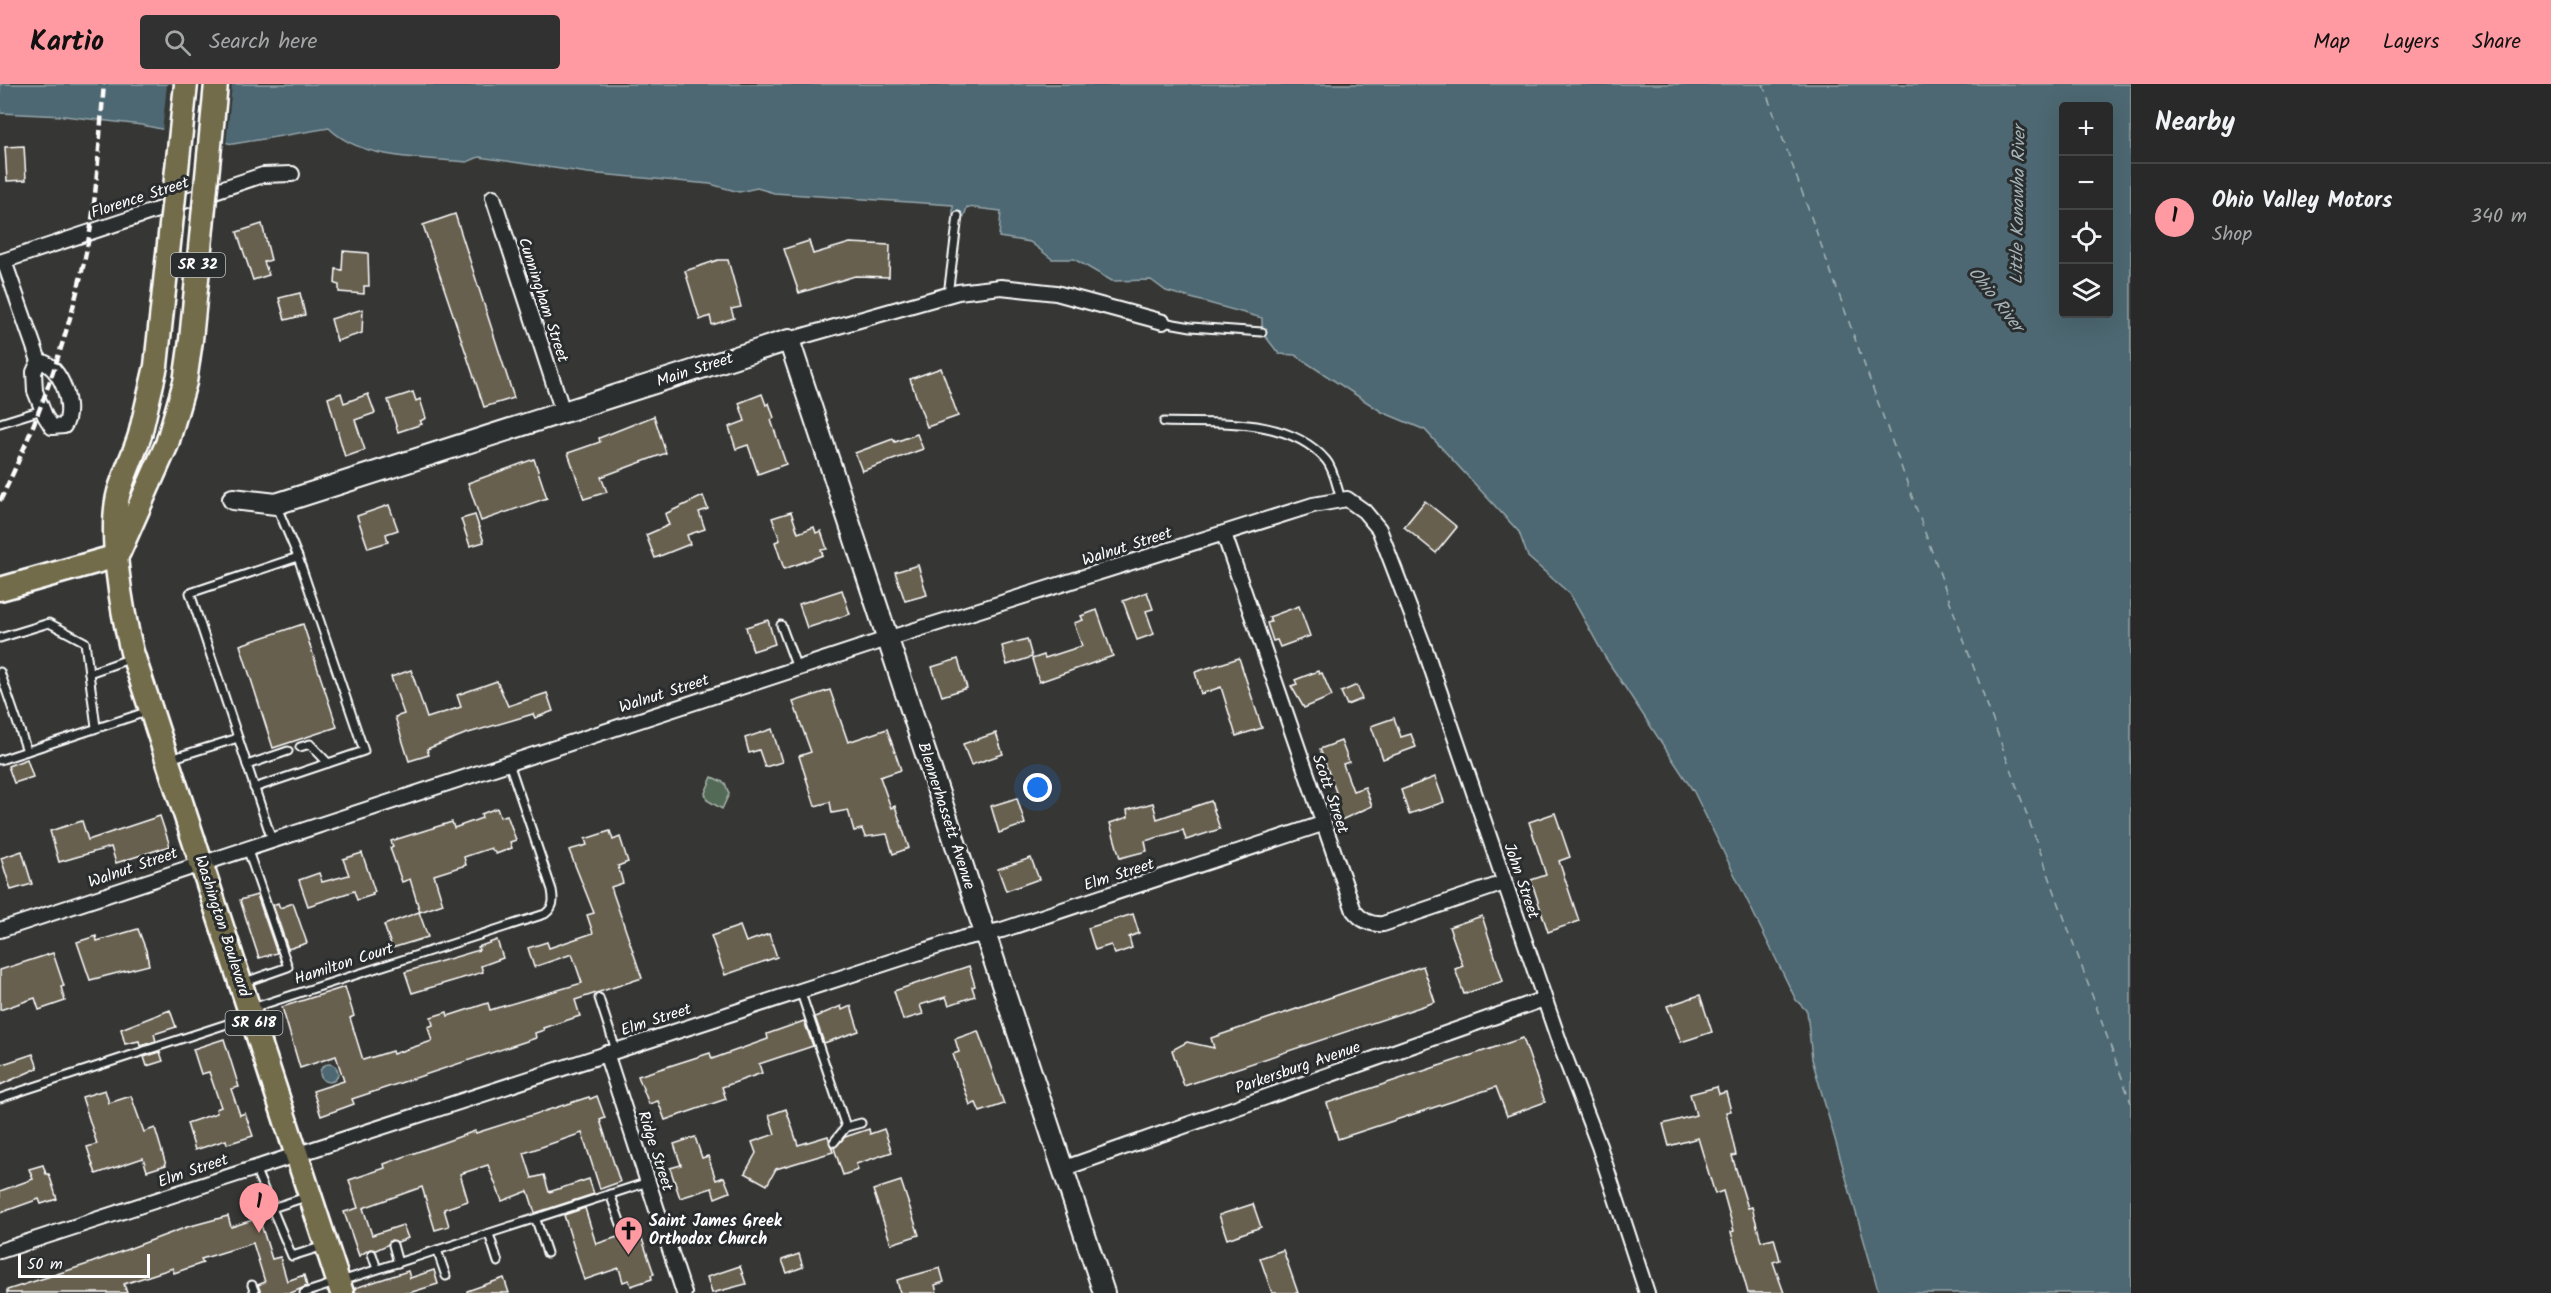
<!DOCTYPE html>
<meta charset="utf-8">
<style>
:root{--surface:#282928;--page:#303130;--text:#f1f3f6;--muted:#a5a6a8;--line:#444545;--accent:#ff9aa2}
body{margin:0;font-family:Kalam,sans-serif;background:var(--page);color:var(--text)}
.controls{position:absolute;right:18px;top:18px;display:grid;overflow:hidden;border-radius:6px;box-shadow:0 6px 24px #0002}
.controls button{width:54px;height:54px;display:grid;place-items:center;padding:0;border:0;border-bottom:2px solid var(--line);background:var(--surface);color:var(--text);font:30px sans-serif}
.scale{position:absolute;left:18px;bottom:15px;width:132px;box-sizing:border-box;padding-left:6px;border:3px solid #fff;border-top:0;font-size:16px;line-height:21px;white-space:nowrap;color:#fff;-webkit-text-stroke:4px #2a2d2e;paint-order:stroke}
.you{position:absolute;left:1038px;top:704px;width:21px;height:21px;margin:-15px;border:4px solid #fff;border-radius:50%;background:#1a73e8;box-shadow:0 0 0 9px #1a73e833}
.badge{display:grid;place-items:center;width:39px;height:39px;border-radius:50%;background:var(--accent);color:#111;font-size:20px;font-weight:700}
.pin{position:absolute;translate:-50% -50px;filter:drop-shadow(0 2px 3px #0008)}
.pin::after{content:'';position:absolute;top:32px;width:21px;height:18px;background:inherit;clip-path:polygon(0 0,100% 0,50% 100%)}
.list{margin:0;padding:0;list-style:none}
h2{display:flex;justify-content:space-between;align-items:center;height:78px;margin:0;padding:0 24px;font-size:26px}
h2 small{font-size:20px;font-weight:400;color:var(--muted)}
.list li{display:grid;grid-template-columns:39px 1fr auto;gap:18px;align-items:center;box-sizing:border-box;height:108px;padding:0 24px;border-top:2px solid var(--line)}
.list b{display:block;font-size:22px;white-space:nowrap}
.list p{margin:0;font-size:20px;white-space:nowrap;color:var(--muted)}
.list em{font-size:20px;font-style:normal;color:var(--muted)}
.icon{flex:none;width:33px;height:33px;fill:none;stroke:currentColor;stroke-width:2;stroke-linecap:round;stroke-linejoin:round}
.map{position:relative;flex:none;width:2131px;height:1209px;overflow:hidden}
header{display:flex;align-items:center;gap:36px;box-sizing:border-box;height:84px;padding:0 30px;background:var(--accent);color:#111}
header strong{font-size:28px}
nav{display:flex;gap:33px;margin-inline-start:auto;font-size:21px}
.search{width:420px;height:54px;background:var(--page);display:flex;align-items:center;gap:15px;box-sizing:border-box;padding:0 21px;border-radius:6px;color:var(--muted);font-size:22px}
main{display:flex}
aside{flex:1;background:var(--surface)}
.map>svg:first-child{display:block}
.green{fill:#536a57;stroke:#a9b4ab;stroke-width:1.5}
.water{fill:#4d6872;stroke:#94a4aa;stroke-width:1.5;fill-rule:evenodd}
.pier{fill:#363735}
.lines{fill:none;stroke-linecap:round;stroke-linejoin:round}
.ferry{stroke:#a6b4b8;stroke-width:1.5;stroke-dasharray:8 6;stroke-linecap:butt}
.building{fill:#686050;stroke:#fff;stroke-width:1.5}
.lane-casing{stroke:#fff;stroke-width:11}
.street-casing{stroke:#fff;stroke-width:18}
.secondary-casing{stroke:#fff;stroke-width:24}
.primary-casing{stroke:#fff;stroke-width:27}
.lane{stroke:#2a2d2e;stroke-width:7}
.street{stroke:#2a2d2e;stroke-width:14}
.secondary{stroke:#2a2d2e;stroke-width:20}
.primary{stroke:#736c4b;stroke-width:22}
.rail{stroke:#fff;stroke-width:4.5;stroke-dasharray:9 4.5;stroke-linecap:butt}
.primary-bridge-casing{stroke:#fff;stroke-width:27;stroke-linecap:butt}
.primary-bridge{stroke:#736c4b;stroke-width:22}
.labels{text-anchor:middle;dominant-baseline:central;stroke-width:6;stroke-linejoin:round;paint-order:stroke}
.shield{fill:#2a2d2e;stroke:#bfc0c0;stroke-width:1.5}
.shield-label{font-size:15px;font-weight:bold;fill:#fff}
.street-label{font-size:16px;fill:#fff;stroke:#2a2d2e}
.poi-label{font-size:16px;font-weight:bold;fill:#fff;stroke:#2a2d2e;text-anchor:start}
.water-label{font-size:18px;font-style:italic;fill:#a6b4b8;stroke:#2a2d2e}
</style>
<header>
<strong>Kartio</strong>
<div class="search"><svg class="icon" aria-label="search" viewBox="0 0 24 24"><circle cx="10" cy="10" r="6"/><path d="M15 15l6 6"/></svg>Search here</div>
<nav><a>Map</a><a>Layers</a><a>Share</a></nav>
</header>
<main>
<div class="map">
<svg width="2131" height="1209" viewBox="0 0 2131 1209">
<rect width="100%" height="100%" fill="#363735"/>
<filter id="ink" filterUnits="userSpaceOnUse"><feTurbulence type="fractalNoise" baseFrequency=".0167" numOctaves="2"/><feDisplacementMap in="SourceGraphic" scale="12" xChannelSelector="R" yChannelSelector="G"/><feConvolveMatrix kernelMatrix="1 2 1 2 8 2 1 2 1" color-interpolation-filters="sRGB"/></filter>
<g filter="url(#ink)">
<!-- green -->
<polygon class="green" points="712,693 725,699 729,710 722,725 707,716 705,709"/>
<!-- water -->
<g class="water">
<path d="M0,0H2131V1209H1879L1812,975L1807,927L1796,916L1694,708L1605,573L1570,510L1528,473L1519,448L1425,346L1382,328L1295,271L1279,270L1262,248V234L1166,207L1151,196L1112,197L1074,175H1052L1030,158L999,153L1001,127L967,123L964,133L953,131V121L774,109L757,104L739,108L710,100L588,89L479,73L467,78C424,73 362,77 329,44L233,60L142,41L64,32L0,29ZM2064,22H2108V230H2064Z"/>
<circle cx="329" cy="989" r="9"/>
</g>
<!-- pier -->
<polygon class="pier" points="167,0 232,0 226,62 162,48"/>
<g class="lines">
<!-- ferry -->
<polyline class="ferry" points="1763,0 2131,1019"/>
</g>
<!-- building -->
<g class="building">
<polygon points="24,62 26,96 7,97 5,63"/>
<polygon points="455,130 514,314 484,323 423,141"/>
<polygon points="262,140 271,176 264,178 269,191 253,196 237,148"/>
<polygon points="809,157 813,170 850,159 890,161 889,193 855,192 799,209 784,165"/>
<polygon points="343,167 368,169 369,202 364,202 364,210 339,208 339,201 335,200 336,185 342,186"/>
<polygon points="718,176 728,176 741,223 731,225 734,234 712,241 710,232 700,236 685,187"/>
<polygon points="300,209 305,231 285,236 279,214"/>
<polygon points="363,225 362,249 337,257 331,235"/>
<polygon points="941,284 958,332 927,343 910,295"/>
<polygon points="413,308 416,317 420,315 426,334 420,337 422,340 398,348 388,316"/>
<polygon points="341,309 344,319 368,310 375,329 355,336 365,366 345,373 328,314"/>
<polygon points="762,310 766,321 769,319 774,334 771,336 786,380 758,390 748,361 736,365 729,343 745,337 739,319"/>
<polygon points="654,332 666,369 601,393 607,408 584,415 568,369 600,358 599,354"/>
<polygon points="917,350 923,365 862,387 855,369 893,355 895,358"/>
<polygon points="534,375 547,414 481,437 468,399"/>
<polygon points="703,412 708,425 699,428 705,445 687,451 690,460 655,474 646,451 669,441 665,430"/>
<polygon points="1425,417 1457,443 1436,469 1404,443"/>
<polygon points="389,421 398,446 386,450 388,458 368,464 357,432"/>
<polygon points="791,428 798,449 814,443 816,449 821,447 827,465 821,466 823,471 784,485 775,458 780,456 772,434"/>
<polygon points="475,431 484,458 470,462 461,435"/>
<polygon points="918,481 927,511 905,517 895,488"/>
<polygon points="842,506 850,530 807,544 799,520"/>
<polygon points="1147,508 1153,525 1146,527 1154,550 1137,556 1123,517"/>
<polygon points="1299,522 1310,552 1280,563 1277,556 1273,557 1267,539 1271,538 1269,533"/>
<polygon points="1097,526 1113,572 1039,598 1032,575 1044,571 1045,574 1082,562 1074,539 1083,536 1081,532"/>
<polygon points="768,536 775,560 753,567 746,543"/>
<polygon points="303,540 337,643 273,664 240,561"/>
<polygon points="1027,555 1032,573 1007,581 1002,562"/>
<polygon points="1239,574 1262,644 1236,652 1221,603 1201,610 1195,588"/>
<polygon points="958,575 967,604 942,612 932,583"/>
<polygon points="411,586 427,634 461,623 457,611 497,597 508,622 547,609 553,627 535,634 533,630 465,650 427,665 429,671 409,677 395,633 404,630 391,593"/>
<polygon points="1318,587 1319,590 1322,589 1332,612 1304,624 1291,602 1297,600 1295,596"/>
<polygon points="1357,601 1362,615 1347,621 1341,608"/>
<polygon points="830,606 848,658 887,645 901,686 880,693 891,724 895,722 909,764 893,770 887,750 865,753 862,745 854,747 848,726 832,729 830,718 815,722 799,672 811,668 793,618"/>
<polygon points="1394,634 1401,653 1411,650 1416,663 1383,675 1371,642"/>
<polygon points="772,645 782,678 765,683 759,666 749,669 745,654"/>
<polygon points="996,649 1003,670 971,681 963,660"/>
<polygon points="1341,657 1349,678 1343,680 1353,707 1365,703 1372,722 1339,737 1336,731 1331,733 1326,717 1333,714 1331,710 1336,708 1320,665"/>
<polygon points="27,675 33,693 14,699 8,682"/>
<polygon points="1435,693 1444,718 1409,730 1401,706"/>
<polygon points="1017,714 1025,740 999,749 991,722"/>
<polygon points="1211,717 1220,745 1186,756 1183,746 1145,757 1147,767 1120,774 1110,739 1128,733 1127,726 1153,719 1157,735"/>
<polygon points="497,724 500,733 507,731 516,756 510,758 512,764 496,770 491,764 464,773 466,781 434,791 443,820 420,828 410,795 402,798 390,764 393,763 391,757 452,738 454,744 482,734 481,730"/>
<polygon points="1555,729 1570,773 1559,777 1579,837 1548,848 1531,796 1546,791 1529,738"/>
<polygon points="160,732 170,762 116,779 111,763 59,778 50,747 82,737 88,756"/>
<polygon points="610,747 613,756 620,753 628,778 618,782 623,799 611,803 642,894 575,916 580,932 543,944 544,946 535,949 536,954 352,1015 354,1020 321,1032 313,1007 344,997 336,972 300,984 282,923 345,903 354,932 350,934 363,976 392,967 393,970 432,957 428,943 433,941 431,933 447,928 448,932 488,919 490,926 582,899 572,870 534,883 528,864 547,858 549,864 593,849 587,831 594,829 569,766 587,761 585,755"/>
<polygon points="22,767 32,800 11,806 1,774"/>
<polygon points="362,769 375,808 372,809 373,811 357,816 354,807 308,822 299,796 319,789 322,798 349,791 343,775"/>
<polygon points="1031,774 1039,795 1006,807 998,785"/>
<polygon points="257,811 277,869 259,874 240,816"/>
<polygon points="278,819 280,824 293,819 307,859 288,865 273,821"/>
<polygon points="419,828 428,853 392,864 384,841"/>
<polygon points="1133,830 1139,849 1129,853 1132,864 1115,870 1111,861 1095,866 1088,844"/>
<polygon points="1482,832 1503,897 1464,910 1455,885 1463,882 1449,843"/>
<polygon points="740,842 746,858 769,850 777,873 725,891 711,852"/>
<polygon points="138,845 146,866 149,881 90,896 77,858 96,852 97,857"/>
<polygon points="497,856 503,874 481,882 483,888 412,909 405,888 479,866 478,863"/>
<polygon points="53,869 64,902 61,903 65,917 39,926 35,914 0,926 0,886"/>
<polygon points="969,882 975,902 972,903 975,912 949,921 946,913 920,921 923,930 903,936 894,907"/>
<polygon points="1423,882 1435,918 1184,1002 1172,966 1187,958 1214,964 1211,954"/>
<polygon points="1700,911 1712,948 1681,958 1667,922"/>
<polygon points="841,922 842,926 851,922 859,947 824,959 815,933"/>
<polygon points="170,926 176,943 154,950 156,957 140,962 139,957 125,960 121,945"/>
<polygon points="804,937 813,962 759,980 762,989 722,1003 726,1015 665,1036 658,1017 649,1020 638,992 710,969 712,975 723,971 768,955 767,950"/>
<polygon points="978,947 1004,1020 980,1028 976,1019 970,1021 953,970 959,968 955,955"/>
<polygon points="1523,954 1545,1018 1507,1032 1496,1003 1338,1055 1327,1019"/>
<polygon points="224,955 239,1003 231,1005 240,1031 245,1029 253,1052 227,1060 226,1056 195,1066 187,1039 217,1029 216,1025 221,1023 209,988 201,990 193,965"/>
<polygon points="160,968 163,977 147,982 144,973"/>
<polygon points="33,970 38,984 0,1001 0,981"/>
<polygon points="1717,1003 1719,1010 1726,1008 1731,1027 1726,1028 1736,1071 1732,1072 1748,1124 1752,1123 1761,1157 1774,1154 1780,1176 1773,1178 1784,1209 1748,1209 1731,1148 1734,1147 1723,1107 1715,1110 1698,1054 1669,1062 1663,1040 1696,1031 1690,1010"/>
<polygon points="105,1006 109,1019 131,1012 144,1048 155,1044 166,1081 147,1087 143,1074 96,1090 87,1063 97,1060 82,1013"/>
<polygon points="597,1012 605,1034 600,1036 620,1098 600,1105 582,1049 524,1069 532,1094 544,1091 549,1108 589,1095 594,1110 535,1129 528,1107 502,1117 488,1081 460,1090 468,1117 444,1125 449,1142 435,1146 422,1103 363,1124 372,1151 403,1141 408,1154 398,1158 391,1156 387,1161 376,1166 370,1165 359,1172 344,1128 358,1124 349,1096 385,1084 384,1080 475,1047 476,1049 589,1013 590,1015"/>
<polygon points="786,1025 798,1061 828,1052 833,1068 776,1085 767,1101 745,1089 756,1069 752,1058 775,1050 769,1031"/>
<polygon points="869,1045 870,1050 884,1045 892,1068 856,1080 858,1086 843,1091 834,1064 845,1053"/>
<polygon points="695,1053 702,1074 708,1072 716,1096 724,1093 730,1108 715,1114 712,1104 680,1114 670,1084 681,1081 674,1060"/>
<polygon points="43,1081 46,1090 49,1090 57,1115 41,1120 39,1115 0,1129 0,1107 33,1095 29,1085"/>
<polygon points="901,1097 919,1151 891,1160 873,1106"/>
<polygon points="1253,1120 1261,1143 1227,1155 1219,1131"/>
<polygon points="585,1124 596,1160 639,1146 654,1190 651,1191 652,1195 631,1202 629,1196 623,1198 619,1184 584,1196 564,1131"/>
<polygon points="228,1132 231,1143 259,1134 272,1175 280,1173 287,1197 304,1191 307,1202 291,1209 261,1209 258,1201 265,1198 253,1159 201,1175 203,1179 174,1189 173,1184 124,1200 127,1209 7,1209 7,1206 88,1180 187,1143"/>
<polygon points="1283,1166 1298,1209 1272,1209 1260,1174"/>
<polygon points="799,1170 803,1183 787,1189 782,1176"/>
<polygon points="740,1182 746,1200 712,1209 707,1193"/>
<polygon points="940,1184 944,1198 935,1201 937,1209 900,1209 897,1196"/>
<polygon points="434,1186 438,1200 409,1209 355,1209 355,1204 408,1187 410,1194"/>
<polygon points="504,1194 509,1209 467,1209 467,1207"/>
</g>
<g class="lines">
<defs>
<g id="lane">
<polyline points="948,211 958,132"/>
<polyline points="1163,238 1191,243 1262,248"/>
<path d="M1164,338C1217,340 1288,332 1326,376C1334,385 1337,404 1341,415"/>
<polyline points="0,339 42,326"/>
<polyline points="781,541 797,584"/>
<polyline points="0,554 49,539 85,558 96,643"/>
<polyline points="0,588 27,667"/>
<polyline points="89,589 129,575"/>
<polyline points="300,663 310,660 328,679"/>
<polyline points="170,675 238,654"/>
<polyline points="0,676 149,627"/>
<polyline points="247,681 288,667"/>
<polyline points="254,704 364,667 298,473 277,423"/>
<polyline points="272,756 190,509 298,473"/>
<polyline points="245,898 288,883 247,764"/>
<polyline points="800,906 846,1043"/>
<polyline points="599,914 616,966"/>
<path d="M0,1014L233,938L249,925L545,830C554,823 554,817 552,806L509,679"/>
<polyline points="834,1058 846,1043 861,1039"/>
<polyline points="255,1084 292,1172 324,1162"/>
<polyline points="610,1110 621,1140"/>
<polyline points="272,1124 306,1113"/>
<polyline points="536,1136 547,1169"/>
<polyline points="489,1150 498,1178"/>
<polyline points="393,1161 398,1179"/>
<polyline points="437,1166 446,1192"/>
<polyline points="372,1170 377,1185"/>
<polyline points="252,1201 255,1209"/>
<polyline points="304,1209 648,1098"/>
</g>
<g id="street">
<polyline points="493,113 563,328"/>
<path d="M4,177L39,277L34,288L35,307L45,332L52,343L64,342C76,325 61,280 39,277"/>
<polyline points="0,178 263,91 292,90"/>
<polyline points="789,256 958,208 1001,203 1056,209 1163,238"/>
<path d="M1224,450L1354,827C1362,837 1371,841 1383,840L1504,799"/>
<polyline points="0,846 887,555 1313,421 1347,415 1364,427 1379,445 1426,568 1560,960 1599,1062 1647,1209"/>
<polyline points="606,969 684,1209"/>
<polyline points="1062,1085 1544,915"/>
<polyline points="0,1167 911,871 964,854 1002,846 1322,740"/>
</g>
<polyline id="secondary" points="233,415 276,420 789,256 1104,1209"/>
<g id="primary">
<path d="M140,351C134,370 125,388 119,408C108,448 122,528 132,568L342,1209"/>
<polyline points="119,468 167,360"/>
<polyline points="0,505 117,472"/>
</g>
</defs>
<!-- lane casing -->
<use href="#lane" class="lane-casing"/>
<!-- street casing -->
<use href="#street" class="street-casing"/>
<!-- secondary casing -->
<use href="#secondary" class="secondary-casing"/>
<!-- primary casing -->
<use href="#primary" class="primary-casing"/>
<!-- lane -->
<use href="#lane" class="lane"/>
<!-- street -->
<use href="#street" class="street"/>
<!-- secondary -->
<use href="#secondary" class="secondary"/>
<!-- primary -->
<use href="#primary" class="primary"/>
<!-- rail -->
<path class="rail" d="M0,417C41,332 77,230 92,136C98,91 100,45 104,0"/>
<defs>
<g id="primary-bridge">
<polyline points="140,351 156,282 186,0"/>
<polyline points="167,360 185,298 191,256 216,0"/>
</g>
</defs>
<!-- primary-bridge casing -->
<use href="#primary-bridge" class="primary-bridge-casing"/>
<!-- primary-bridge -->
<use href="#primary-bridge" class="primary-bridge"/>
</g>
</g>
<!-- icons -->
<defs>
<symbol id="church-pin" viewBox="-11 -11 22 30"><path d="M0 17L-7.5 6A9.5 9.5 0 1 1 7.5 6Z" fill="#ff9aa2" stroke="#2a2d2e"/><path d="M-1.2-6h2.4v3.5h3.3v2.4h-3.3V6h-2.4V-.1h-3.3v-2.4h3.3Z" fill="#111"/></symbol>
</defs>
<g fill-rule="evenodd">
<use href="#church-pin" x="612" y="1130" width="33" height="45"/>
</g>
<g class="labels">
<!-- shield labels -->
<g class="shield">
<rect x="171" y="169" width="54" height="24" rx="4.5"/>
<rect x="225.5" y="927" width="57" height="24" rx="4.5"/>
</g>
<g class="shield-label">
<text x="198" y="181">SR 32</text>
<text x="254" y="939">SR 618</text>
</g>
<!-- street labels -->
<g class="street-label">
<text transform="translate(140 114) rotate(-18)">Florence Street</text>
<text transform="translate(543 216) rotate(72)">Cunningham Street</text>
<text transform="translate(695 286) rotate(-18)">Main Street</text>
<text transform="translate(1127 463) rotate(-18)">Walnut Street</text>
<text transform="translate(664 610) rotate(-18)">Walnut Street</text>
<text transform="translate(1330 710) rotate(71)">Scott Street</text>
<text transform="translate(946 732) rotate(72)">Blennerhassett Avenue</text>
<text transform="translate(133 784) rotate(-19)">Walnut Street</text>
<text transform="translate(1119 791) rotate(-18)">Elm Street</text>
<text transform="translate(1521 797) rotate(71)">John Street</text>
<text transform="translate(222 842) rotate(72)">Washington Boulevard</text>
<text transform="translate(344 880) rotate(-18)">Hamilton Court</text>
<text transform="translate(656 936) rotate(-18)">Elm Street</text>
<text transform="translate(1298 984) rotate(-19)">Parkersburg Avenue</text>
<text transform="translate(655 1067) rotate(72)">Ridge Street</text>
<text transform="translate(193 1087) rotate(-19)">Elm Street</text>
</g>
<!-- poi labels -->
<g class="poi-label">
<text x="649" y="1137">Saint James Greek<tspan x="649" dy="18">Orthodox Church</tspan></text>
</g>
<!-- water labels -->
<g class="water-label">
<text transform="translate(2019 121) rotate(-89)">Little Kanawha River</text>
<text transform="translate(1995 216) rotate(52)">Ohio River</text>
</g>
</g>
</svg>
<div class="controls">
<button>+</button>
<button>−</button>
<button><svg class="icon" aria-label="locate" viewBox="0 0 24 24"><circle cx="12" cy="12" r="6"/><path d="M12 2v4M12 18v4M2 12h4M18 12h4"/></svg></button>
<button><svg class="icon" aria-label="layers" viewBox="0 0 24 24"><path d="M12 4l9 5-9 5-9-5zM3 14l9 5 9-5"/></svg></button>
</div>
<div class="scale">50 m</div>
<div class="you"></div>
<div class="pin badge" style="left:259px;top:1149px">1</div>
</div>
<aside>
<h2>Nearby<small></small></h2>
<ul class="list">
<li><span class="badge">1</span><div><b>Ohio Valley Motors</b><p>Shop</p></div><em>340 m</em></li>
</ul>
</aside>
</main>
